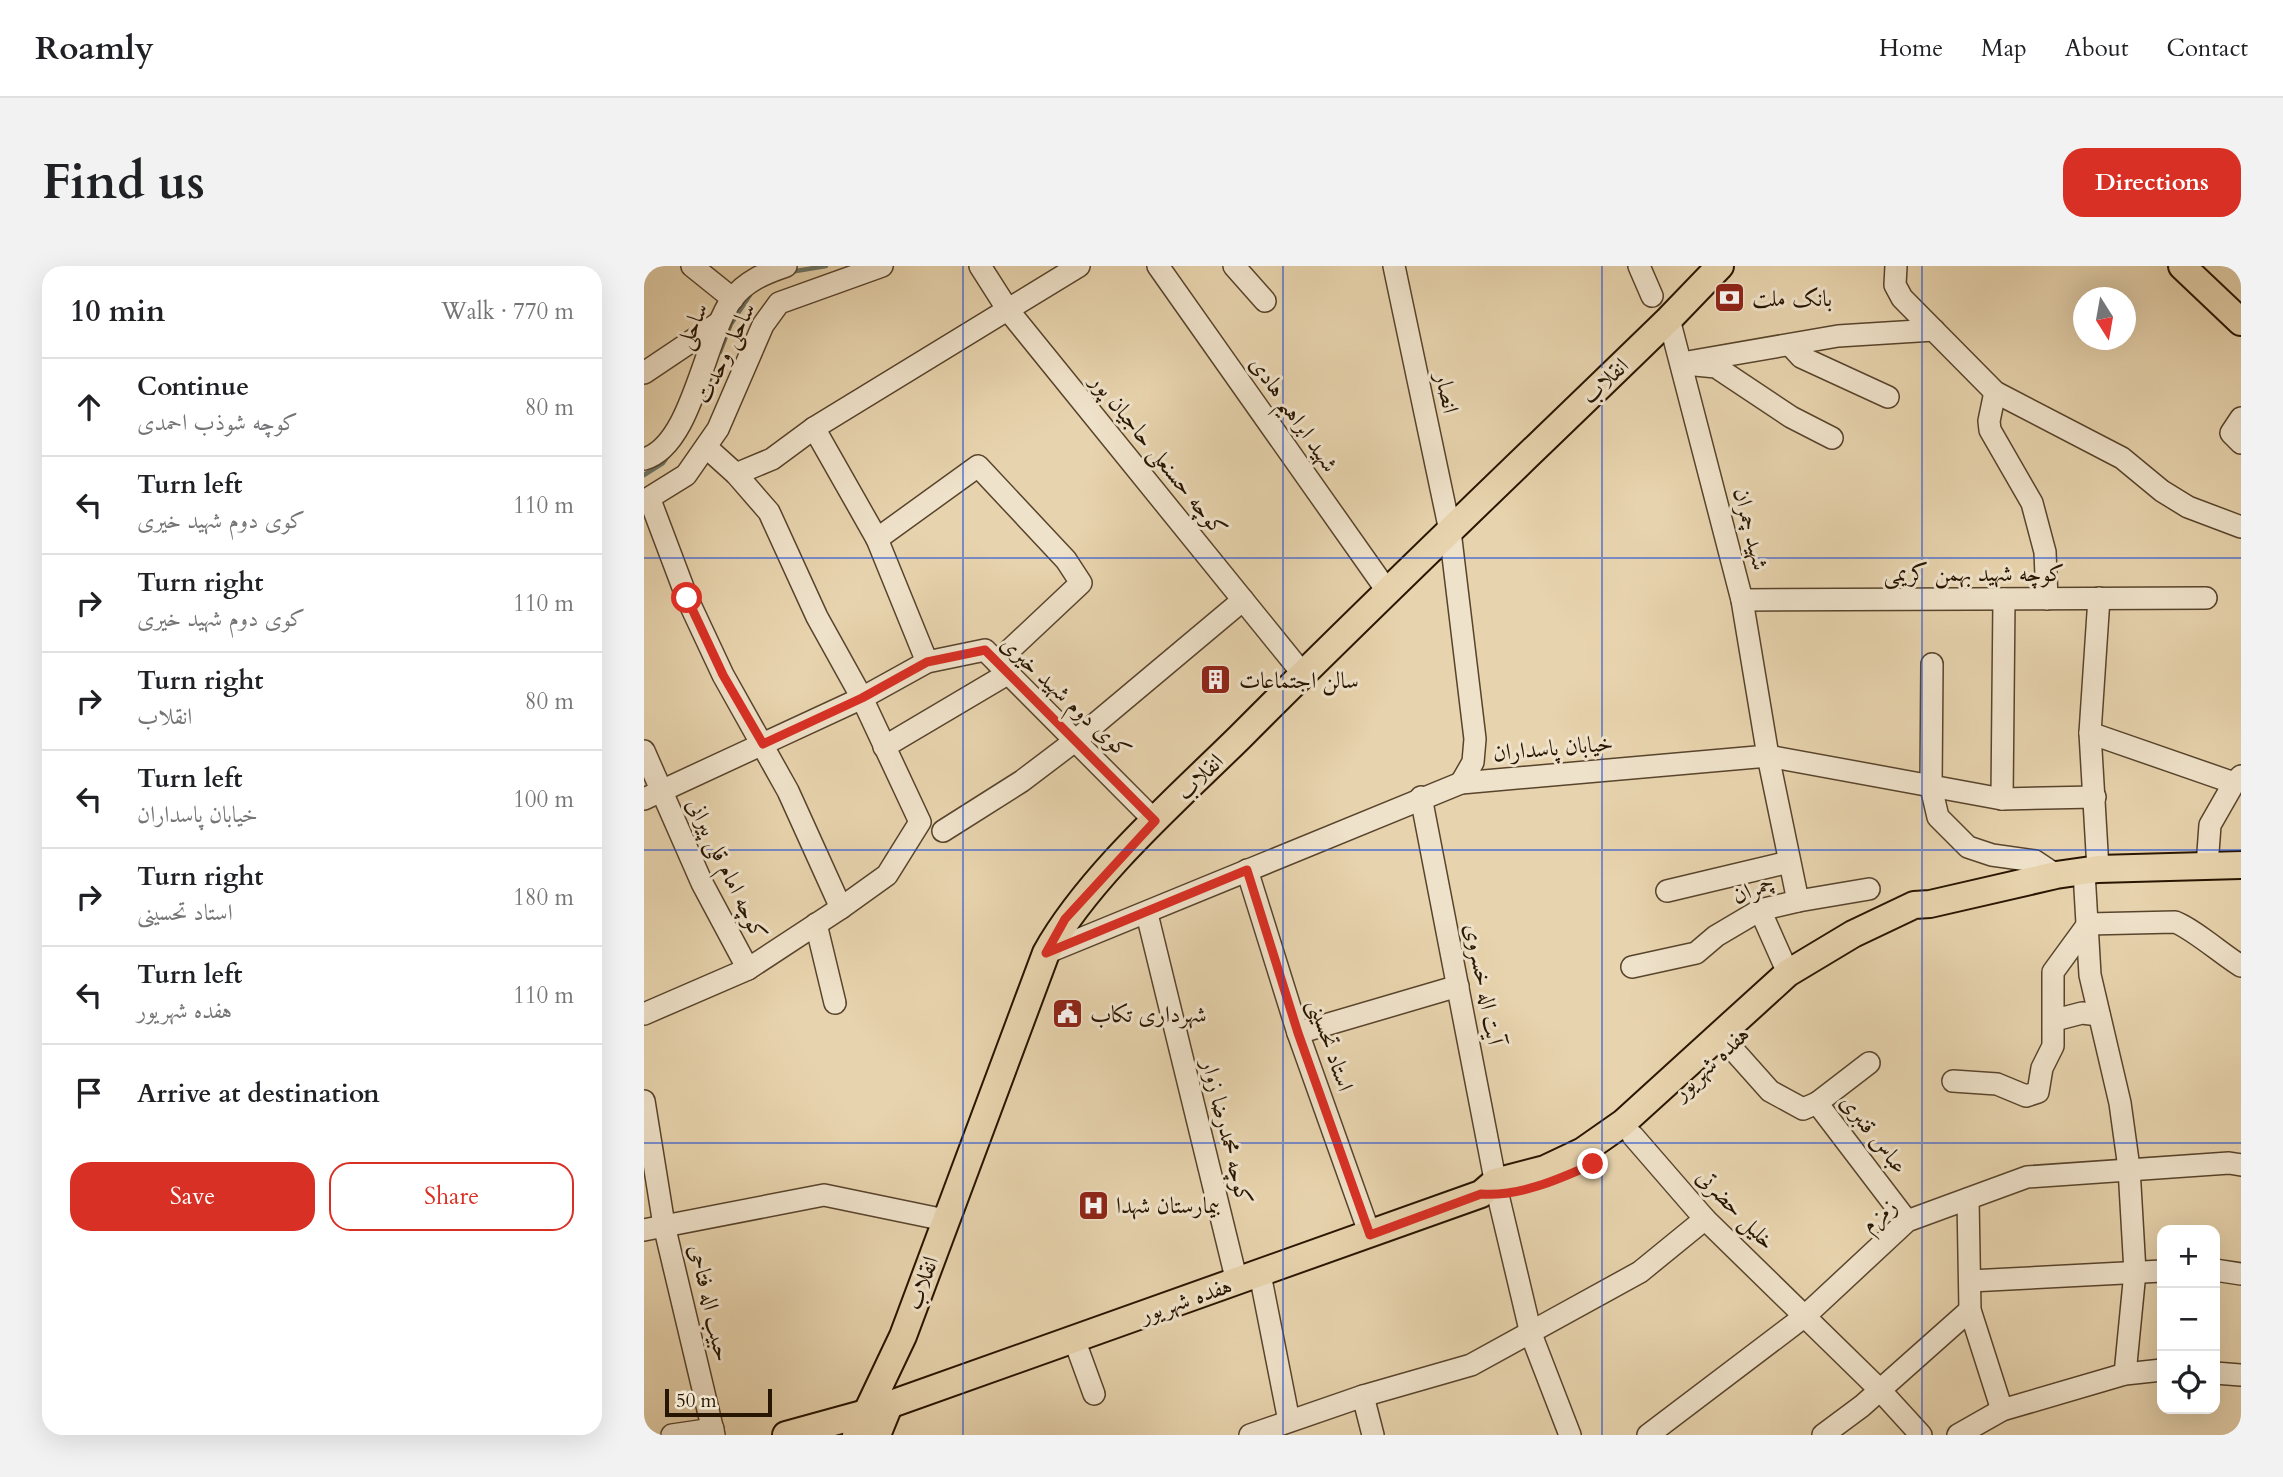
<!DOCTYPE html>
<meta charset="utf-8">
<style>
:root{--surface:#fff;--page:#f2f2f2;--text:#202124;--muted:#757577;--line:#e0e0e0;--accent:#d93025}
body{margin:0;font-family:Cardo,Amiri,serif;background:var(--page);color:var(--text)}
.controls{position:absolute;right:21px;bottom:21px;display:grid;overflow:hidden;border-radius:14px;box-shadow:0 7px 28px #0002}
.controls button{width:63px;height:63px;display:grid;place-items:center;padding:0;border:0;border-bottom:2px solid var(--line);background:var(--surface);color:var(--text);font:35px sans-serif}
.compass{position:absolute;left:1429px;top:21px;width:63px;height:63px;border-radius:50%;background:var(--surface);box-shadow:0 7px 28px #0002;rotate:169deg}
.scale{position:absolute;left:21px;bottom:18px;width:107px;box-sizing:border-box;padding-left:7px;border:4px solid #281501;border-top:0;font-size:19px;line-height:24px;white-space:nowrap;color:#281501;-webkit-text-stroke:5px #efe2ca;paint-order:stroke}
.stop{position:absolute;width:21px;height:21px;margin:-16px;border:5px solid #d93025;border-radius:50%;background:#fff}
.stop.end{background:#d93025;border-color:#fff;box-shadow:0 2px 7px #0008}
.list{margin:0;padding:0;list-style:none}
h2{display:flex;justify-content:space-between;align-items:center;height:91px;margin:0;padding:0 28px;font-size:30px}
h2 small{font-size:23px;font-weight:400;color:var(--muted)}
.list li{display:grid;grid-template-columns:46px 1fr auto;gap:21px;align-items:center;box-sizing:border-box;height:98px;padding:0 28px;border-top:2px solid var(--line)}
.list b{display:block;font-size:26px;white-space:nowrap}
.list p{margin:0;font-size:23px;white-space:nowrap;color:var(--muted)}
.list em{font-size:23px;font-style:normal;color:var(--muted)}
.actions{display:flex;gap:14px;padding:21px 28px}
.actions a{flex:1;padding:16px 0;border:2px solid var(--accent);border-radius:21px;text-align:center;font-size:24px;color:var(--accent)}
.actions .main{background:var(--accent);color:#fff}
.icon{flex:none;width:38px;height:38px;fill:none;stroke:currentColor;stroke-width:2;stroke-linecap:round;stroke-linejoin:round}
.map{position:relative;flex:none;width:1597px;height:1169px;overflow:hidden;border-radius:21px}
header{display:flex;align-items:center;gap:42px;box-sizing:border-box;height:98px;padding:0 35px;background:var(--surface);border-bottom:2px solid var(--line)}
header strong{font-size:33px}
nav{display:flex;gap:38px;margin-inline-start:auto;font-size:24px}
.intro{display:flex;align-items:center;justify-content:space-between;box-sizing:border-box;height:168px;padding:0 42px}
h1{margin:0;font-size:49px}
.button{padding:18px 32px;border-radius:21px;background:var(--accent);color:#fff;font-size:24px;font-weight:700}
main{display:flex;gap:42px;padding:0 42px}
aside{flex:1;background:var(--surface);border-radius:21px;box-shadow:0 7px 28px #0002}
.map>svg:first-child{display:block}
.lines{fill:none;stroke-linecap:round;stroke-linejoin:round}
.stream{stroke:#6b7669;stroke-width:4.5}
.minor-casing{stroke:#58442c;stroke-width:24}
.major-casing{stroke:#281501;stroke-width:30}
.minor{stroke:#efe2ca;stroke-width:21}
.major{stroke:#e7d3ad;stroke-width:26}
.route{stroke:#d93025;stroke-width:9}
.grid{fill:none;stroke:#1d4ed8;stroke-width:2;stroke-opacity:0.55}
.labels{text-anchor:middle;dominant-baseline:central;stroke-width:6;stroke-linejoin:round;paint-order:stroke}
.poi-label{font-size:23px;fill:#281501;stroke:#efe2ca;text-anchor:start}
.street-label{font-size:23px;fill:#281501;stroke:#efe2ca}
</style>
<header>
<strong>Roamly</strong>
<nav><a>Home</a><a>Map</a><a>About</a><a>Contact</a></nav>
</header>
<div class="intro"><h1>Find us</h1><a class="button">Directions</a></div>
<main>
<aside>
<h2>10 min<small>Walk · 770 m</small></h2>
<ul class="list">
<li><svg class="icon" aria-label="ahead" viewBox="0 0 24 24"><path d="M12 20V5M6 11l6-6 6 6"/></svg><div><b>Continue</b><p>کوچه شوذب احمدی</p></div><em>80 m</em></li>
<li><svg class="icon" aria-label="left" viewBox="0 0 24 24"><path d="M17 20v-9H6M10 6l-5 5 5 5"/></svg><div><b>Turn left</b><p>کوی دوم شهید خیری</p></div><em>110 m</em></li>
<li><svg class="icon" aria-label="right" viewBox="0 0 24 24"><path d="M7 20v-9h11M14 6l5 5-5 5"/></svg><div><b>Turn right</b><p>کوی دوم شهید خیری</p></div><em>110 m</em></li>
<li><svg class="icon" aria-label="right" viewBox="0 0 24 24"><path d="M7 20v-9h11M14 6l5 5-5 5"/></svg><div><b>Turn right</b><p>انقلاب</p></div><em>80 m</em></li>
<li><svg class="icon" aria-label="left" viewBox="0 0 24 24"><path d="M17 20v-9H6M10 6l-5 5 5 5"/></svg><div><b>Turn left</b><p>خیابان پاسداران</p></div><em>100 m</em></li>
<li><svg class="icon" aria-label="right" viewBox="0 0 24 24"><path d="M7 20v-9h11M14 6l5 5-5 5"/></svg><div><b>Turn right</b><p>استاد تحسینی</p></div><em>180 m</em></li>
<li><svg class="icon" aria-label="left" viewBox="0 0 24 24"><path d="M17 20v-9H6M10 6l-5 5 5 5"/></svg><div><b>Turn left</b><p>هفده شهریور</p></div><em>110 m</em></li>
<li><svg class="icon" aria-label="arrive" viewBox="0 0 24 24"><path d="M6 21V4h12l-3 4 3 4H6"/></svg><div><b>Arrive at destination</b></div></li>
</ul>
<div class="actions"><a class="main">Save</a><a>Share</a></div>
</aside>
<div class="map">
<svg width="1597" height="1169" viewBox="0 0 1597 1169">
<rect width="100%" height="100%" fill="#e7d3ad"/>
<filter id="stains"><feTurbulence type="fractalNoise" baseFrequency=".00286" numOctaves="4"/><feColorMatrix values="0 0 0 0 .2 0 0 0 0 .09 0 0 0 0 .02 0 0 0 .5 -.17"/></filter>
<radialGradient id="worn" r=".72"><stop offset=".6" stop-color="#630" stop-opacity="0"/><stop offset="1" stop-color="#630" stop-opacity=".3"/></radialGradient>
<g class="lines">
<!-- stream -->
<g class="stream">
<polyline points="146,6 182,0"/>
<polyline points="76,86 87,58 106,29"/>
<polyline points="58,135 67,111"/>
<polyline points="0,209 19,197 24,190"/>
</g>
<defs>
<g id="minor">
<polyline points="48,0 89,33"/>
<polyline points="336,0 364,44 659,408"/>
<polyline points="514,0 744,326"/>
<polyline points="590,0 621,35"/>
<polyline points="750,0 806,265 831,473 829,496 817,517"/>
<polyline points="995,0 1008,30"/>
<polyline points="1252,0 1251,19 1258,32 1351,126 1478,192 1518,225 1544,241 1597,261"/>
<polyline points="1146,79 1157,91 1244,131"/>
<polyline points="1038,97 1194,70 1290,64"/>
<polyline points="1051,99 1072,101 1147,151 1188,172"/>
<polyline points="0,107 73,58"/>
<polyline points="1351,126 1345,155 1346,164 1388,237 1401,286 1403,333"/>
<polyline points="1597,152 1587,167 1597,177"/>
<polyline points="170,162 233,273 283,396"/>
<path d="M0,193C48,180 60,73 88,33C102,15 121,7 142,0"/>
<polyline points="92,208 128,193 170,162 435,0"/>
<polyline points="6,234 43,332 79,409 144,525 197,642"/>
<polyline points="0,235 42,209 74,163 119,59 135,37 238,0"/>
<polyline points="233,273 334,200 422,294 437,317 353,396"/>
<polyline points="1098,334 1562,332"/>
<polyline points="1288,398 1287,521 1294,551 1324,581 1348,589 1391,595 1412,609"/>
<polyline points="1446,467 1590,517"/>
<polyline points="240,481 365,407"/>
<polyline points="0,485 58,617 104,703"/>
<polyline points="777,531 854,929 887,1068 926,1169"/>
<polyline points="0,533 218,432 283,396 341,384 511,555"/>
<polyline points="1358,533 1360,333"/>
<polyline points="299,565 378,515 432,474 599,334"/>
<polyline points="1563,600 1566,559 1590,517 1597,510"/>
<polyline points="1454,603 1446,467 1455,332"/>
<polyline points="603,604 654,767 726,969"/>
<polyline points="1440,606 1446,709 1476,837 1485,902 1491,1006 1481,1108"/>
<polyline points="1023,625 1145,596"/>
<polyline points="1154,635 1225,623"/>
<polyline points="1116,644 1144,707"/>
<polyline points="503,648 593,1016"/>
<polyline points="172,658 191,737"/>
<polyline points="402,687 817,517 1124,490 1358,533 1451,531"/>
<polyline points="988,701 1052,687 1072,670 1116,644 1154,635 1124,490 1098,334 1025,53"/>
<polyline points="0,748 104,703 197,642 243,609 276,556 218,432 173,351 125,246 92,208 62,181"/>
<polyline points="1411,754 1438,747 1455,749"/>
<polyline points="654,767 814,720"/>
<polyline points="1085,779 1126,825 1159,843 1173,837 1263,955"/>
<path d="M1309,815L1353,818L1382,830L1394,826L1398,802L1409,780V706L1444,658L1531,656C1548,662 1579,689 1597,700"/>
<polyline points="0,835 20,959 70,1169"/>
<polyline points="1173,837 1225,797"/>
<polyline points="989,870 1061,953 1235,1123 1277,1169"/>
<polyline points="1324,933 1326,1044 1358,1144"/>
<polyline points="0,964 180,929 301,954"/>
<polyline points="1571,1004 1597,1008"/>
<polyline points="616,1008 645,1155"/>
<polyline points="1326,1015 1518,1005"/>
<polyline points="430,1073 450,1128"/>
<polyline points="1571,1107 1597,1109"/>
<polyline points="719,1130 729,1169"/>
<polyline points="28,1169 69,1163"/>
<polyline points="606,1169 719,1130 827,1099 996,1006 1061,953"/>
<polyline points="1004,1169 1161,1050 1263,955 1383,911 1585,897 1597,899"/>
<polyline points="1179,1169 1218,1140 1326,1044"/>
<polyline points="1314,1169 1358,1144 1481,1108 1518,1104"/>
</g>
<g id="major">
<polyline points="1538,0 1597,56"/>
<polyline points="142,1169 222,1147 837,928 851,916 901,903 939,885 979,857 1144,707 1209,668 1270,639 1286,638 1412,609 1454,603 1597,599"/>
<path d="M212,1169L259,1070L402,687C445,610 532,534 596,471C737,329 882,192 1025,53L1076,0"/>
<polyline points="233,1169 246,1137"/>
</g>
</defs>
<!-- minor casing -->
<use href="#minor" class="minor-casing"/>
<!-- major casing -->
<use href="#major" class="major-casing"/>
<!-- minor -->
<use href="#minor" class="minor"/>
<!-- major -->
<use href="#major" class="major"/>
</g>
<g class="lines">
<!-- route -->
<path class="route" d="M43,332L79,409L119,478L218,432L283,396L341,384L511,555L421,653L402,687L603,604L654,767L726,969L837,928C875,931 915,913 949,898"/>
</g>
<!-- grid -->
<path class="grid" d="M319,0V1169M639,0V1169M958,0V1169M1278,0V1169M0,292H1597M0,584H1597M0,877H1597"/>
<!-- icons -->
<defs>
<symbol id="bank-square" viewBox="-11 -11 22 22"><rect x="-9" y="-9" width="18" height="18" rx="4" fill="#8f2418" stroke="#efe2ca"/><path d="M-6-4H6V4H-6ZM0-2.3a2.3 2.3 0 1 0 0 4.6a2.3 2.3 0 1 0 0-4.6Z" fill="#fff"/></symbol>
<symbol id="building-square" viewBox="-11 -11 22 22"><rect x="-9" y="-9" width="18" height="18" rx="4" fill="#8f2418" stroke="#efe2ca"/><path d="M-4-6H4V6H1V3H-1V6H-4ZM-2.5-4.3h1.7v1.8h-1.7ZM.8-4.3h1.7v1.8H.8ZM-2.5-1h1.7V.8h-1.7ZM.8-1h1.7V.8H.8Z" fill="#fff"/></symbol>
<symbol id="civic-square" viewBox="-11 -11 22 22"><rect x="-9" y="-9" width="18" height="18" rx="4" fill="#8f2418" stroke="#efe2ca"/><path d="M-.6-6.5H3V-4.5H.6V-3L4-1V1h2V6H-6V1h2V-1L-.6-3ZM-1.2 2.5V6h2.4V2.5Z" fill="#fff"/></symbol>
<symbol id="hospital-square" viewBox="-11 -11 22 22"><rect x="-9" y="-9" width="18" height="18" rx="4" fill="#8f2418" stroke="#efe2ca"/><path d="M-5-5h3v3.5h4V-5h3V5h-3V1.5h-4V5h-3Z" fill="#fff"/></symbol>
</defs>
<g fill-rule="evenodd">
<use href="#bank-square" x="1068" y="14" width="35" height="35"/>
<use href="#building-square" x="554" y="396" width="35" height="35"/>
<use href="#civic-square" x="406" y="730" width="35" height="35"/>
<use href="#hospital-square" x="432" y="922" width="35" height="35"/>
</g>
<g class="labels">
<!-- poi labels -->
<g class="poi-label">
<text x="1108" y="32">بانک ملت</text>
<text x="595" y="414">سالن اجتماعات</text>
<text x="446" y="748">شهرداری تکاب</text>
<text x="472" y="939">بیمارستان شهدا</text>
</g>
<!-- street labels -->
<g class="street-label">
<text transform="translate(48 60) rotate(-67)">ساحلی</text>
<text transform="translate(81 87) rotate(-64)">ساحلی وحدت</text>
<text transform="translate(961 115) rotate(-44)">انقلاب</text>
<text transform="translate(803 127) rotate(78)">انصار</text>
<text transform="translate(650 148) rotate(55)">شهید ابراهیم هادی</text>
<text transform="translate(515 189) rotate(51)">کوچه حسنعلی حاجیان پور</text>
<text transform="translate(1107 263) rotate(76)">شهید چمران</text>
<text x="1330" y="307">کوچه شهید بهمن کریمی</text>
<text transform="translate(422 431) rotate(43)">کوی دوم شهید خیری</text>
<text transform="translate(909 482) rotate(-5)">خیابان پاسداران</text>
<text transform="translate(556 511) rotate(-45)">انقلاب</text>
<text transform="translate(83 603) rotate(64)">کوچه امام قلی پیرانی</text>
<text transform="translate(1109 623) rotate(-22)">چمران</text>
<text transform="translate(840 718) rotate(79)">آیت اله خسروی</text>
<text transform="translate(687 779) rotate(71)">استاد تحسینی</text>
<text transform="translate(1067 797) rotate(-43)">هفده شهریور</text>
<text transform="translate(583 866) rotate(76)">کوچه محمدرضا زوار</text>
<text transform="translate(1230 868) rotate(52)">عباس قنبری</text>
<text transform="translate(1092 943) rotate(46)">خلیل حضرتی</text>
<text transform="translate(1235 949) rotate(-39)">زمزم</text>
<text transform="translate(278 1017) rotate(-70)">انقلاب</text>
<text transform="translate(542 1034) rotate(-19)">هفده شهریور</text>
<text transform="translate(66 1037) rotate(77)">حبیب اله فتاحی</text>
</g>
</g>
<rect width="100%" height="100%" filter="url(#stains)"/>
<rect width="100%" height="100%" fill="url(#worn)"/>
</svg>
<div class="controls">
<button>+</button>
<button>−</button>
<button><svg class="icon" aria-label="locate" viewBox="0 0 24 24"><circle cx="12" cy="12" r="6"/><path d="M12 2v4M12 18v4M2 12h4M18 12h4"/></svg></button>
</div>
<svg class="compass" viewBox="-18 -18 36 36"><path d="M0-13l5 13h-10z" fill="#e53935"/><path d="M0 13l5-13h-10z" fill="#757577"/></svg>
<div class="scale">50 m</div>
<div class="stop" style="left:43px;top:332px"></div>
<div class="stop end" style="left:949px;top:898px"></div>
</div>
</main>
